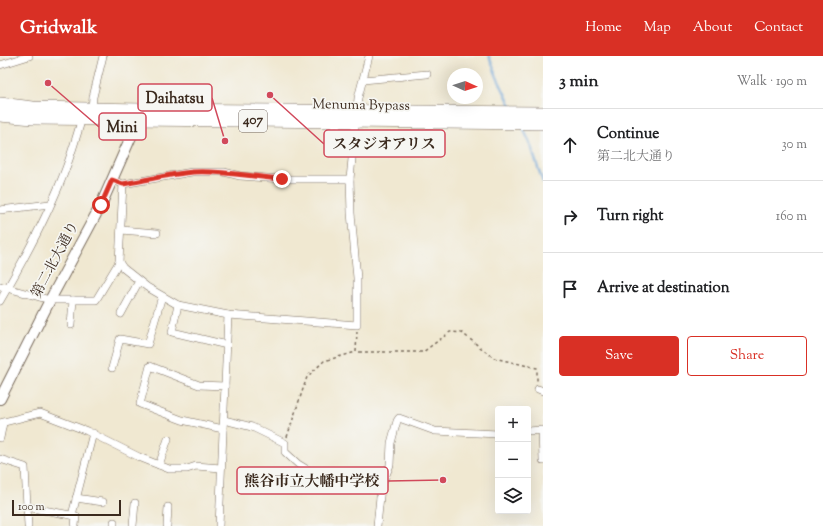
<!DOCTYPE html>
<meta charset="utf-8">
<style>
:root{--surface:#fff;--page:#f2f2f2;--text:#202124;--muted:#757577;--line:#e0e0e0;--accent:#d93025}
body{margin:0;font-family:"Sorts Mill Goudy","Noto Serif JP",serif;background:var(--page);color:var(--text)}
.controls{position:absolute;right:12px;bottom:12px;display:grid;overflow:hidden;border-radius:4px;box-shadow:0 4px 16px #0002}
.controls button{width:36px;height:36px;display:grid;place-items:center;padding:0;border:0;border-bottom:1px solid var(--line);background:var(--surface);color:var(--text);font:20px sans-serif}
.compass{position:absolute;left:447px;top:12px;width:36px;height:36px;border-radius:50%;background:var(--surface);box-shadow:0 4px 16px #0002;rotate:93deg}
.scale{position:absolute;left:12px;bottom:10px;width:109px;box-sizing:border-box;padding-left:4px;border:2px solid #3b2a1e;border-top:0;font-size:11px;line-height:14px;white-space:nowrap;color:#3b2a1e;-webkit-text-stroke:3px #f6f6f2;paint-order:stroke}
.stop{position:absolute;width:12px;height:12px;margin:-9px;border:3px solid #d93025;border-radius:50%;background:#fff}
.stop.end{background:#d93025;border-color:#fff;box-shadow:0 1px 4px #0008}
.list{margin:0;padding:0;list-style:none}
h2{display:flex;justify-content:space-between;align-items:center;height:52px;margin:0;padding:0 16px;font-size:17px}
h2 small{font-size:13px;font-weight:400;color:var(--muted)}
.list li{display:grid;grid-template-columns:26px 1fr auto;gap:12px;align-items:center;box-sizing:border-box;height:72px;padding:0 16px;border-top:1px solid var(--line)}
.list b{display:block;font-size:15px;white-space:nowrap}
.list p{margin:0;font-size:13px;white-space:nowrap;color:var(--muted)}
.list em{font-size:13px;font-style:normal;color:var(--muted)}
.actions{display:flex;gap:8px;padding:12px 16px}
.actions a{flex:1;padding:9px 0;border:1px solid var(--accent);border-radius:4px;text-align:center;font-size:14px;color:var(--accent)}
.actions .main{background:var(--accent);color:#fff}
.icon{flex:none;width:22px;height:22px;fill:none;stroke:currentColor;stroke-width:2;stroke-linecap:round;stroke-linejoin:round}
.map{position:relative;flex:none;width:543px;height:470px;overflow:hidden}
header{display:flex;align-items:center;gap:24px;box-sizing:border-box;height:56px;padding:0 20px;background:var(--accent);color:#fff}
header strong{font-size:19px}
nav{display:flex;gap:22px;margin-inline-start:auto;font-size:14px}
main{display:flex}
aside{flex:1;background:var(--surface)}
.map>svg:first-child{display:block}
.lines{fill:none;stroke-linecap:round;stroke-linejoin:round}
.stream{stroke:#68a3d8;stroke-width:2}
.street-casing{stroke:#7a6c5d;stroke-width:8}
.secondary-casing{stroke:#7a6c5d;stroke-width:12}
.highway-casing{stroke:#7a6c5d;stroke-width:14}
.path{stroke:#7a6c5d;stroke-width:1.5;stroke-dasharray:3 3;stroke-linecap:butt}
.street{stroke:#fff;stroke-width:7}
.secondary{stroke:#fff;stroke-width:10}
.highway{stroke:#fff;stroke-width:13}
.route{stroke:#d93025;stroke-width:5}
.labels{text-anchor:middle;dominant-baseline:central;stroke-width:3.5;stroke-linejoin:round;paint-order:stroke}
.shield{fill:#f6f6f2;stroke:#73675e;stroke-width:1}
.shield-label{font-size:13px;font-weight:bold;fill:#3b2a1e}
.street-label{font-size:14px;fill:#3b2a1e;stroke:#f6f6f2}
.leader{fill:none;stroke:#d1495b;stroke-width:1.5}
.callout-dot{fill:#d1495b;stroke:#f6f6f2;stroke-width:1.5}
.callout{fill:#f6f6f2;stroke:#d1495b;stroke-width:1.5}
.callout-label{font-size:15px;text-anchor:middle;font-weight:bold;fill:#3b2a1e}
</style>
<header>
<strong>Gridwalk</strong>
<nav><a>Home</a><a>Map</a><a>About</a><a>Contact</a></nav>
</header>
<main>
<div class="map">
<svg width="543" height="470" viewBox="0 0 543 470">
<rect width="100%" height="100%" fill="#f6f6f2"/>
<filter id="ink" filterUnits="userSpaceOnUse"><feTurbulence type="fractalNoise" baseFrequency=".025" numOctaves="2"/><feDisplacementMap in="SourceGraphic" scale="8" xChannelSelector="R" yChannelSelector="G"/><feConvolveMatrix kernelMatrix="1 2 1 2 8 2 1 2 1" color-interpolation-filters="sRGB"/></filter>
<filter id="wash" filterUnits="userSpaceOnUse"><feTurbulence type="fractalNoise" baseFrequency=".012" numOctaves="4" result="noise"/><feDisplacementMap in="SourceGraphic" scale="16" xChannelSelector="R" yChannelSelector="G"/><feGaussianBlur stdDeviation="0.9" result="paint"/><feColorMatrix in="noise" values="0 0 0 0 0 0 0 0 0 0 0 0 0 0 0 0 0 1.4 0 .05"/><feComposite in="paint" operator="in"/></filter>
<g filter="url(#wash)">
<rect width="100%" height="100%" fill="#f0e8d1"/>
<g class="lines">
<!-- stream -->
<g class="stream">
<polyline points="489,0 497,21 512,52"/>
<polyline points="523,72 530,87 543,127"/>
</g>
</g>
</g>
<g filter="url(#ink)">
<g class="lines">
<defs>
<g id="street">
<polyline points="0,9 29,0"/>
<polyline points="363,24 427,18"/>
<polyline points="92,52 93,41 103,0"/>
<polyline points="112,124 123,128 192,116 224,116 240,120 282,123 350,123"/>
<polyline points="123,128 119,206 123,212 147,231 178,249 228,259 357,269 357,222 351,157 350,123 358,42 369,0"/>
<polyline points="0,154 50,148"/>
<polyline points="121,174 157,177"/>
<polyline points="0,230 50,244 96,244 119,206"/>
<path d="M0,245C25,202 49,158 66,112C72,96 77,79 82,62"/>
<polyline points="178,249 172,276 227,289"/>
<polyline points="121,258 139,225"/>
<polyline points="71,269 73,244"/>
<polyline points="112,312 120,283 148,288 162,240"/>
<polyline points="538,333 543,335"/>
<polyline points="224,364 252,371 285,387 285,396 298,408 321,422 339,426 353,422 381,431"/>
<polyline points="0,367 40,357 87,375 139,401 169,413 187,413 196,410 221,412"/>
<polyline points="223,373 182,364 140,348 150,310 199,329 225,330"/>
<polyline points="528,375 542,374 543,405"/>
<polyline points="0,382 3,367"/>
<polyline points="0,403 25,411 28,470"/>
<polyline points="159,409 168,383"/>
<polyline points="76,442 103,446"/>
<polyline points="27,451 76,460 75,470"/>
<polyline points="72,459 93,377"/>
<polyline points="114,470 114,466"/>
<polyline points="133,470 135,447"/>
<polyline points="167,470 168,451"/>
<polyline points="219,470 228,259"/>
<polyline points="377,470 381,431 390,409 391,387 397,365 399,362 435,375 498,378"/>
</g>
<polyline id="secondary" points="0,343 50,244 101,149 141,58"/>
<g id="highway">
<polyline points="0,48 33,52 142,54 543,57"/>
<polyline points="0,59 33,62 543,67"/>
</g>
</defs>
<!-- street casing -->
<use href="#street" class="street-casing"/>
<!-- secondary casing -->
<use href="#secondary" class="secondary-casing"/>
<!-- highway casing -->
<use href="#highway" class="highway-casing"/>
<!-- path -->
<g class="path">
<polyline points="357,275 356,296 423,296 450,276 462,277 494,302 537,312 537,327"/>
<polyline points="287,381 307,321 324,305 356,296"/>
</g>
<!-- street -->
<use href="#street" class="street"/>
<!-- secondary -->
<use href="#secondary" class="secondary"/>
<!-- highway -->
<use href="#highway" class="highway"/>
</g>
</g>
<g class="lines" filter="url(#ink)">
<!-- route -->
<path class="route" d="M101,149L112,124L123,128C146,124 170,118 193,116C222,114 252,121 282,123"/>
</g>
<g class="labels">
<!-- shield labels -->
<rect class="shield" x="239" y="54" width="28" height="22" rx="3"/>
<g class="shield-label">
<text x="253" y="65">407</text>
</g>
<!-- street labels -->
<g class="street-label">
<text transform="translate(361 50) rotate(1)">Menuma Bypass</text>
<text transform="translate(56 204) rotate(-62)">第二北大通り</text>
</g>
</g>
<!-- callouts -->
<path class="leader" d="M225 85L212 42M48 27L99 71M270 39L324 88M443 424L388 425"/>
<g class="callout-dot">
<circle cx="225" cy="85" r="4"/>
<circle cx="48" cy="27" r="4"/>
<circle cx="270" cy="39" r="4"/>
<circle cx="443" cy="424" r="4"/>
</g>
<g class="callout">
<rect x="138" y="28" width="74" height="27" rx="4"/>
<rect x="99" y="57" width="47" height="27" rx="4"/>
<rect x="324" y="74" width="121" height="27" rx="4"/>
<rect x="237" y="411" width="151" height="27" rx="4"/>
</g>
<g class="callout-label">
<text x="175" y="47">Daihatsu</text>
<text x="122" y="76">Mini</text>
<text x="384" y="93">スタジオアリス</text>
<text x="312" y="430">熊谷市立大幡中学校</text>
</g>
</svg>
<div class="controls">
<button>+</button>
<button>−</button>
<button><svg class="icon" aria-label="layers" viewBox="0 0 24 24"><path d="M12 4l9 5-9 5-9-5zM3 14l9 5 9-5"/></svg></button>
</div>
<svg class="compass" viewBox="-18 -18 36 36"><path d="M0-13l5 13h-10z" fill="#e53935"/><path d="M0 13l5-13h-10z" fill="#757577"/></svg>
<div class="scale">100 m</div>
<div class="stop" style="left:101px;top:149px"></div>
<div class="stop end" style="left:282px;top:123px"></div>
</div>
<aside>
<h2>3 min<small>Walk · 190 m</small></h2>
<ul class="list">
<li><svg class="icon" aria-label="ahead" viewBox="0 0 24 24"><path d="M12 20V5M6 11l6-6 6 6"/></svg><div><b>Continue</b><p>第二北大通り</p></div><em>30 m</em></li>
<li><svg class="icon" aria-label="right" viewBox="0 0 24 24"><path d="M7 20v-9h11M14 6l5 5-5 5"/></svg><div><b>Turn right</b></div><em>160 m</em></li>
<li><svg class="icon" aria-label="arrive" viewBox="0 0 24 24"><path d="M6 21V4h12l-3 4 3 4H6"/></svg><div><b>Arrive at destination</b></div></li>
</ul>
<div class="actions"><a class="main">Save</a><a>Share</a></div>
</aside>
</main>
